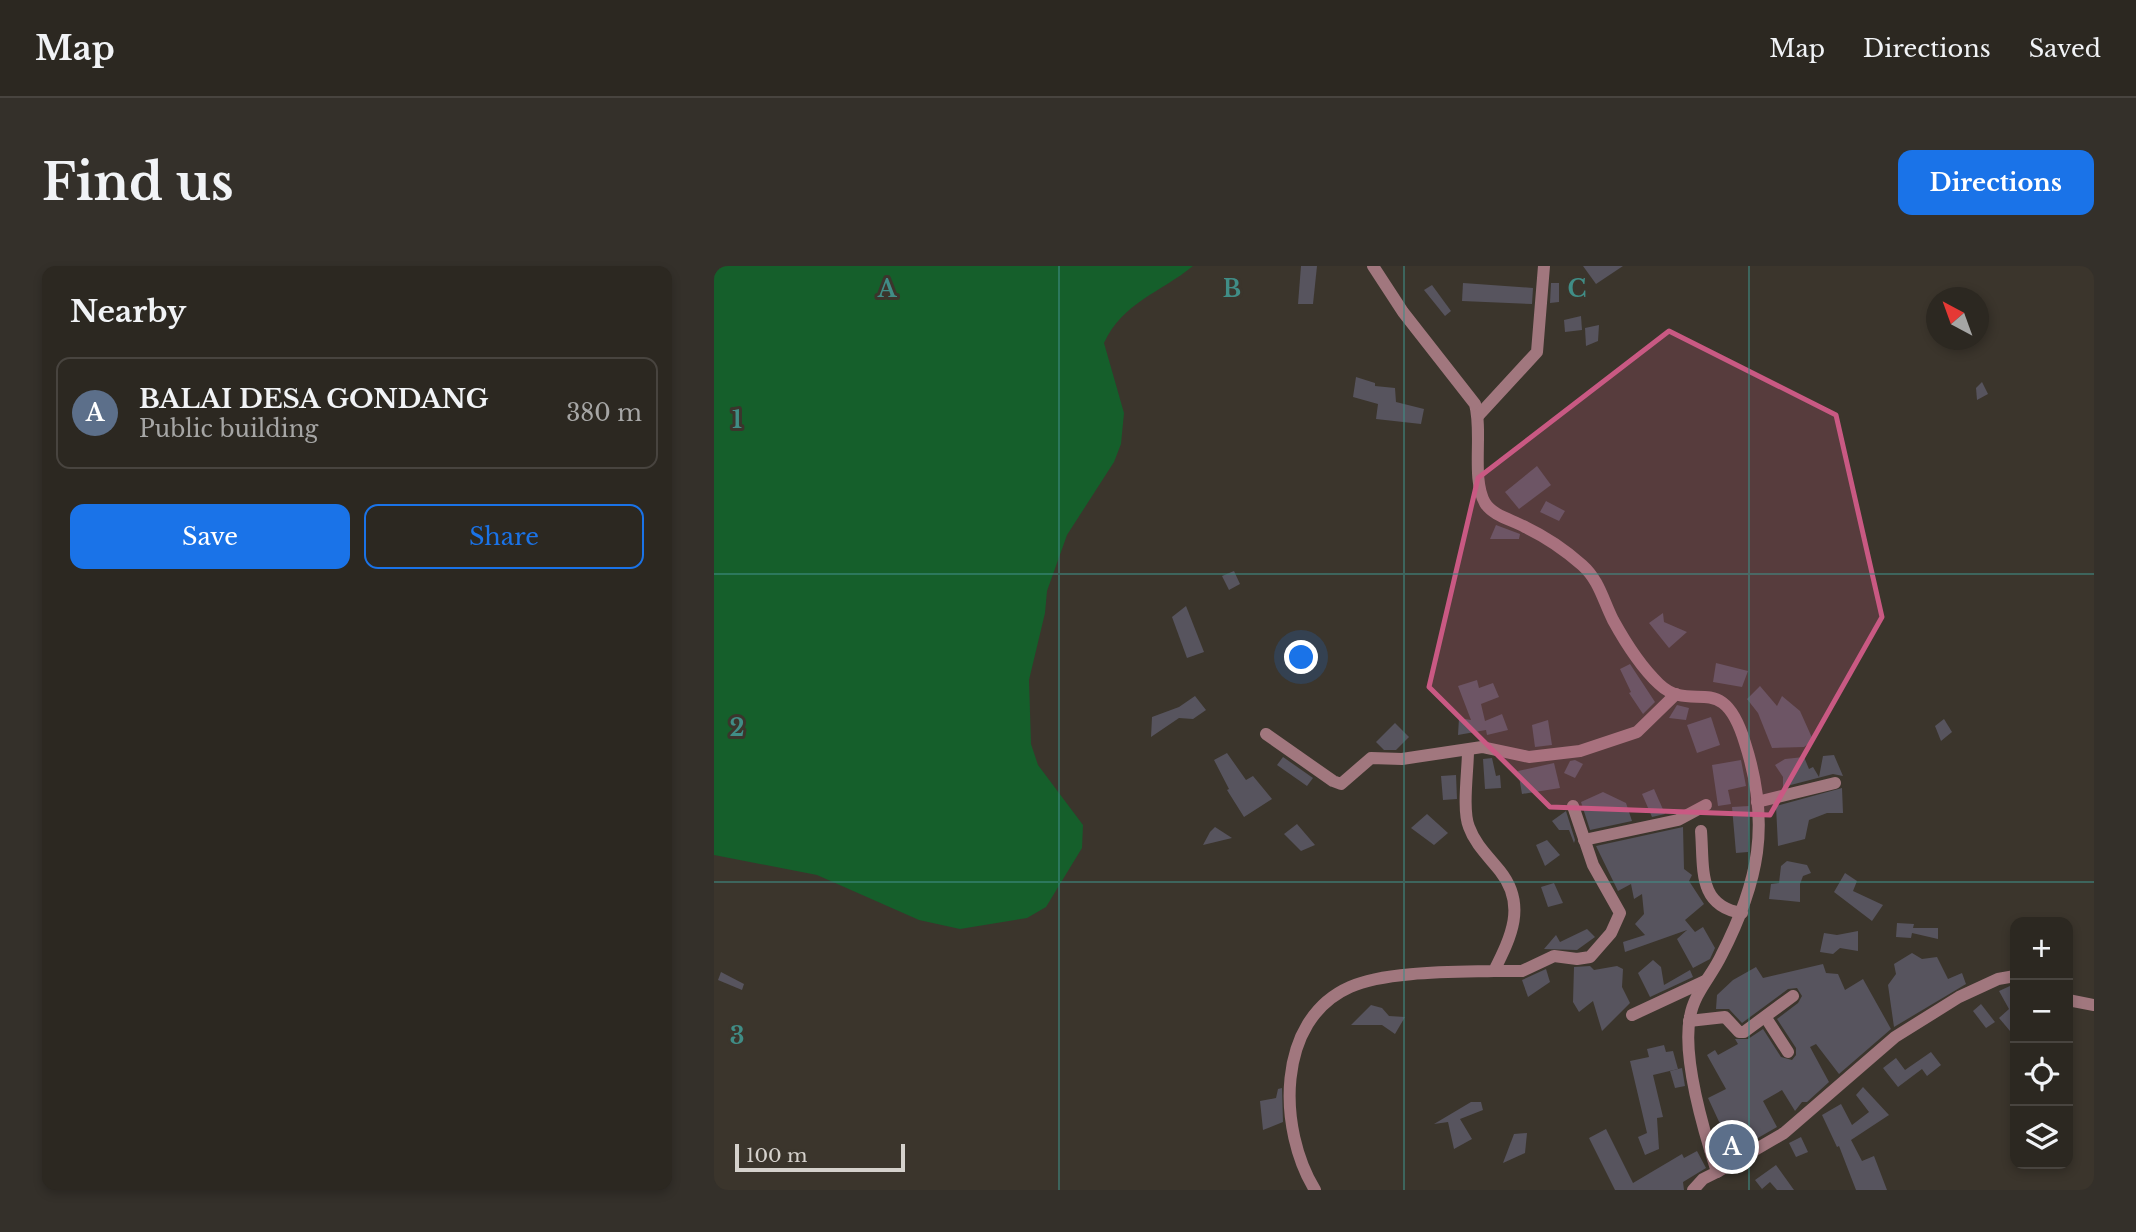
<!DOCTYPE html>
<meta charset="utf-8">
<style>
:root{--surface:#2c2821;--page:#34302a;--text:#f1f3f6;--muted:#a6a6a5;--line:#48443f;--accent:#1a73e8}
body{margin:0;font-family:"Libre Baskerville",serif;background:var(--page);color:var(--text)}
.controls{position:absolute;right:21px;bottom:21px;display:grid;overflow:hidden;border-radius:14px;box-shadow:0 4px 10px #0003}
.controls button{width:63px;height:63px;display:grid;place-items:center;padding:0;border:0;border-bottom:2px solid var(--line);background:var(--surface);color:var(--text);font:35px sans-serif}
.compass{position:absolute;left:1212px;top:21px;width:63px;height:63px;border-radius:50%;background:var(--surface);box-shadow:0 4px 10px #0003;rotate:319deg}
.scale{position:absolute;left:21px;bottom:18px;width:170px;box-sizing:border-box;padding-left:7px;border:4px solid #d5d1cc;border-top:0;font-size:19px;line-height:24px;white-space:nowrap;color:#d5d1cc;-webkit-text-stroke:5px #3b352c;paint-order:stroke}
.you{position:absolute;left:588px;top:392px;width:24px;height:24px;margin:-18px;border:5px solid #fff;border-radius:50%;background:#1a73e8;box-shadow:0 0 0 10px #1a73e833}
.badge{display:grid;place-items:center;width:46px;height:46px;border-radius:50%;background:var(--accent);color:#fff;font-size:23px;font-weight:700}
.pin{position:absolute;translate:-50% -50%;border:4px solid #fff;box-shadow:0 2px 7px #0006}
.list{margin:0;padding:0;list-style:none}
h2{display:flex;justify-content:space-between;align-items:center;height:91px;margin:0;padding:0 28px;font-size:30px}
h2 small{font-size:23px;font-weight:400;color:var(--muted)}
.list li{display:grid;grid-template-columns:46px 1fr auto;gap:21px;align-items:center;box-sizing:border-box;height:112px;margin:0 14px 14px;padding:0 14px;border:2px solid var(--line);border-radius:14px}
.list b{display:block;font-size:26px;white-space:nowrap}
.list p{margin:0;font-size:23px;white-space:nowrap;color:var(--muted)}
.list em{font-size:23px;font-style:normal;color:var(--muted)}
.actions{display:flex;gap:14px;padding:21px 28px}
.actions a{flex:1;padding:16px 0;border:2px solid var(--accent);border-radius:14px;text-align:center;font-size:24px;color:var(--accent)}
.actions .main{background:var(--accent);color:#fff}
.icon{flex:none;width:38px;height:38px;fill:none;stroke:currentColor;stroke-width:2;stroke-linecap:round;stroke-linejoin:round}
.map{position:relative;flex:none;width:1380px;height:924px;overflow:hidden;border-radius:14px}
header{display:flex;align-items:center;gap:42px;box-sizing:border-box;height:98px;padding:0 35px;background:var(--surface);border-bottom:2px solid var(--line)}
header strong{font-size:33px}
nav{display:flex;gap:38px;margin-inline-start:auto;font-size:24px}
.intro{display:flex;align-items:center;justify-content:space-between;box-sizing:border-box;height:168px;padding:0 42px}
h1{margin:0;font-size:49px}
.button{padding:18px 32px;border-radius:14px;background:var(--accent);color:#fff;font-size:24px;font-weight:700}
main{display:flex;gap:42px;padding:0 42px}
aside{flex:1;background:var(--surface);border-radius:14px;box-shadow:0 4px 10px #0003}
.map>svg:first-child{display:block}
.green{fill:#155f2b}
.building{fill:#57545e}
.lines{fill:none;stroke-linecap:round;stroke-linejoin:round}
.minor{stroke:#a1777e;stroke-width:12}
.marked{fill:#c95983;fill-opacity:0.2;stroke:#c95983;stroke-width:5;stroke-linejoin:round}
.grid{fill:none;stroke:#408d86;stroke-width:2;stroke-opacity:0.55}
.grid-label{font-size:23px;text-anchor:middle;font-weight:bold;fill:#408d86;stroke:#3b352c;stroke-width:6;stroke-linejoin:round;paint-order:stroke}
</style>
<header>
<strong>Map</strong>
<nav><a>Map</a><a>Directions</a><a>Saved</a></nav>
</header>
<div class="intro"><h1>Find us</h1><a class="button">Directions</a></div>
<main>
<aside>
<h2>Nearby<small></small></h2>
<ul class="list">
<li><span class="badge" style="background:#5c6f8a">A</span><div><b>BALAI DESA GONDANG</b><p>Public building</p></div><em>380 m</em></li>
</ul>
<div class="actions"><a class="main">Save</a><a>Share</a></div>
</aside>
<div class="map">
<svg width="1380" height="924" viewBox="0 0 1380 924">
<rect width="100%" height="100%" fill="#3b352c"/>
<!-- green -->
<path class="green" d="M0,0H479C446,27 409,36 390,77L410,147L407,178L400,196L353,269L333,325L331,347L315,414L317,478L324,499L369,559L368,582L332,641L313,652L246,663L205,654L103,609L0,589Z"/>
<!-- building -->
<g class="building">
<polygon points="587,0 603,0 599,38 584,38"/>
<polygon points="869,0 909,0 882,18"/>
<polygon points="749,17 819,22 818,38 748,35"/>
<polygon points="837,17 845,17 845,36 836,37"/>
<polygon points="718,19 737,45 731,50 710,24"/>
<polygon points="867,50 868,64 851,66 850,54"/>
<polygon points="885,59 884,75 872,80 871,62"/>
<polygon points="642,111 661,117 661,120 681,122 682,136 710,143 707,158 662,153 664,138 639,131"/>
<polygon points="1268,116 1274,128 1263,134 1262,122"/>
<polygon points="823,200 837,219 805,243 791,226"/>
<polygon points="832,235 851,245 845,255 826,246"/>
<polygon points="782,259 806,268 805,273 776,273"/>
<polygon points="520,305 526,318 515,324 508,310"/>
<polygon points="472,340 490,386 473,392 458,351"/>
<polygon points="949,347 950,356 973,366 955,382 935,357"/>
<polygon points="1002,397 1034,405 1028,421 999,416"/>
<polygon points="916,398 941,436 929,448 915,427 917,426 906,403"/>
<polygon points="763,414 765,422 779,417 785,431 767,438 771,455 788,448 794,464 773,469 772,464 744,469 745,452 757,454 744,420"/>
<polygon points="1046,420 1063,440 1068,430 1086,445 1099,474 1090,481 1058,482 1044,447 1033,433"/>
<polygon points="481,430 492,444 479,453 465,452 437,471 438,451 465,441"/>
<polygon points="963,439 975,442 972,454 955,452"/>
<polygon points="997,451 1006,479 983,487 973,459"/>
<polygon points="1230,453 1238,466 1227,475 1221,460"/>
<polygon points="834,454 838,479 821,481 818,459"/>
<polygon points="681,457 695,471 682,484 670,484 662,476"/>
<polygon points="513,487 532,514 539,510 558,533 530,551 513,524 515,523 500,494"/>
<polygon points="1120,489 1129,510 1119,508 1069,521 1069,511 1061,499 1071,493 1090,491 1095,503 1099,501 1105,511 1109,490"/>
<polygon points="569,491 599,512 593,520 563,499"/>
<polygon points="778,492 782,510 786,509 787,522 771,523 769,493"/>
<polygon points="861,494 869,498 861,512 850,507 856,495"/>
<polygon points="1027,494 1032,520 1014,524 1017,538 1004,540 998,499"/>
<polygon points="840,497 846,522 808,528 804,505"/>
<polygon points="742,509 743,533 729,534 727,510"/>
<polygon points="1128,522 1129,547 1113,547 1095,554 1091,573 1064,580 1062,540"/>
<polygon points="940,523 951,548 938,551 928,528"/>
<polygon points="889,526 912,537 918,555 876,564 867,536"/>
<polygon points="1035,540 1034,586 1022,587 1018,541"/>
<polygon points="852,545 861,574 860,577 855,564 845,564 838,555"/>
<polygon points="713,548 734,567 720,579 697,562"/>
<polygon points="583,558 601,579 587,585 570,568"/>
<polygon points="501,561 518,572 489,579 496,566"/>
<polygon points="969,561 970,603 978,609 975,615 990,638 971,654 981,666 989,661 1001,682 996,693 979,702 963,673 973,664 911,686 909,676 931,669 921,658 930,648 928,628 920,633 917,618 904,625 882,580"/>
<polygon points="833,574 846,589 831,600 822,579"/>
<polygon points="1073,595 1093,599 1097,607 1089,610 1086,618 1086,636 1055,633 1057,618 1065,617 1067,600"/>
<polygon points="1131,607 1143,615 1139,625 1169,639 1158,655 1120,626"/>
<polygon points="840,617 849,637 834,641 827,621"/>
<polygon points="1183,657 1200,658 1199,662 1224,662 1224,673 1198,667 1197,672 1182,671"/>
<polygon points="873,663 881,671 863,684 830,683 842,669 846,676"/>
<polygon points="1144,665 1144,685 1126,682 1119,688 1106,686 1110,667 1123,669"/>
<polygon points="1198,687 1208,693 1223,691 1234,713 1248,707 1252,718 1180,761 1174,719 1182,708 1180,698"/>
<polygon points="939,694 947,701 950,719 976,704 979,711 936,731 924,707"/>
<polygon points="1109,698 1112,707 1124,708 1131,724 1149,713 1177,763 1125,808 1102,778 1096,781 1115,816 1093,836 1088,836 1081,845 1068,824 1049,835 1063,861 1016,888 1009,878 1014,875 994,832 1012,823 993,789 1001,784 1004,789 1024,778 1021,773 1034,773 1049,763 1067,791 1078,794 1082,789 1082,782 1063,753 1084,737 1088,730 1083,722 1074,723 1028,757 1015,743 1002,743 1003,729 1019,714 1042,701 1049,712"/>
<polygon points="876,700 880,704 903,700 909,703 908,721 916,737 888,765 879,735 865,746 859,736 860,701"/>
<polygon points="832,703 836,716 814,731 808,714"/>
<polygon points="7,706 30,718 28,724 4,714"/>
<polygon points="1296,720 1301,730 1301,760 1296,765 1285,752 1295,743 1285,725"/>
<polygon points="1267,738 1281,756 1272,762 1259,745"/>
<polygon points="657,739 668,742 675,750 691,751 681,768 668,759 637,759"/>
<polygon points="950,779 952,786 959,785 964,803 939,809 949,851 943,852 945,883 931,889 924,871 933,867 916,795 935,791 933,783"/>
<polygon points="1217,786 1227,799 1213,810 1208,803 1184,821 1169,802 1182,792 1191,804"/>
<polygon points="968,802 971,820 961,822 956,805"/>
<polygon points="1149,821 1175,849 1137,874 1148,895 1160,890 1173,924 1142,924 1125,880 1123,881 1108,849 1127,838 1138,859 1155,846 1142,829"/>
<polygon points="568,822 569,856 549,864 546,835 562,832 564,823"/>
<polygon points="757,836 767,836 769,844 746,853 758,873 740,883 734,856 720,858"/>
<polygon points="892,863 919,917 968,888 970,892 983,885 992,902 969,916 970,924 901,924 875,872"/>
<polygon points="813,867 811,887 789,897 800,868"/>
<polygon points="1087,871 1094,886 1082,891 1075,877"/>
<polygon points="1062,899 1080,924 1063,924 1056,916 1048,923 1041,914"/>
</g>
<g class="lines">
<!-- minor -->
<g class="minor">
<path d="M659,0L689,46L761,138C769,166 757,213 771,237C779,250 799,254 811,261C832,271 851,284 868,299C885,314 889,334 899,354C910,374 928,402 945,418C979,450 1008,401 1031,477C1057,558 1045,616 1007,690C997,711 980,727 976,751C968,791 990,866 1003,906L989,913L979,924"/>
<polyline points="764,150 823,86 830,0"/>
<polyline points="552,468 619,515 627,518 657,492 688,493 768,481 815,491 866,485 923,466 962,428"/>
<polyline points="1043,536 1121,517"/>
<path d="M987,565C990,602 983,640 1028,647"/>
<polyline points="870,574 964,554 992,539"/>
<polyline points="780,705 808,705 840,690 863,693 876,691 897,667 906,647 879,599 859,540"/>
<polyline points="1354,734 1380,739"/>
<polyline points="918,749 991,715"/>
<polyline points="1052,752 1074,786"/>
<polyline points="975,755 1011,751 1025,766 1030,766 1079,730"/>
<polyline points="1003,906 1070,867 1181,771 1245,731 1284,713 1301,710"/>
<path d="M601,924C564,864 561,754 636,721C671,705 742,706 780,705C797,671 813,639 786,605C774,590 761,578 755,561C748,544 754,504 754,485"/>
</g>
</g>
<!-- marked area -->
<path class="marked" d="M955,65L1122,149L1168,351L1056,549L836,541L715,421L764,212Z"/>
<!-- grid -->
<path class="grid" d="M345,0V924M690,0V924M1035,0V924M0,308H1380M0,616H1380"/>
<g class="grid-label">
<text x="173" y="31">A</text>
<text x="518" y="31">B</text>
<text x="863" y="31">C</text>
<text x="23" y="162">1</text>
<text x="23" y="470">2</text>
<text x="23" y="778">3</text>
</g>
</svg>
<div class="controls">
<button>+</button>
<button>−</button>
<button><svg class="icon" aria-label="locate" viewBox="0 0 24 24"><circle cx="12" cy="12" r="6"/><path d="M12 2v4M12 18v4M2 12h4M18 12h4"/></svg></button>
<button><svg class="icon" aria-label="layers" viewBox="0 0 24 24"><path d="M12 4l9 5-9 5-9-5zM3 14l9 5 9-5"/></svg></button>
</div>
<svg class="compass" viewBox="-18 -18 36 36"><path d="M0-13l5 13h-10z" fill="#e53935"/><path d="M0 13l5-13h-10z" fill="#a6a6a5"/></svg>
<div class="scale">100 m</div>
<div class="you"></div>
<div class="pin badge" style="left:1018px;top:881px;background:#5c6f8a">A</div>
</div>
</main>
